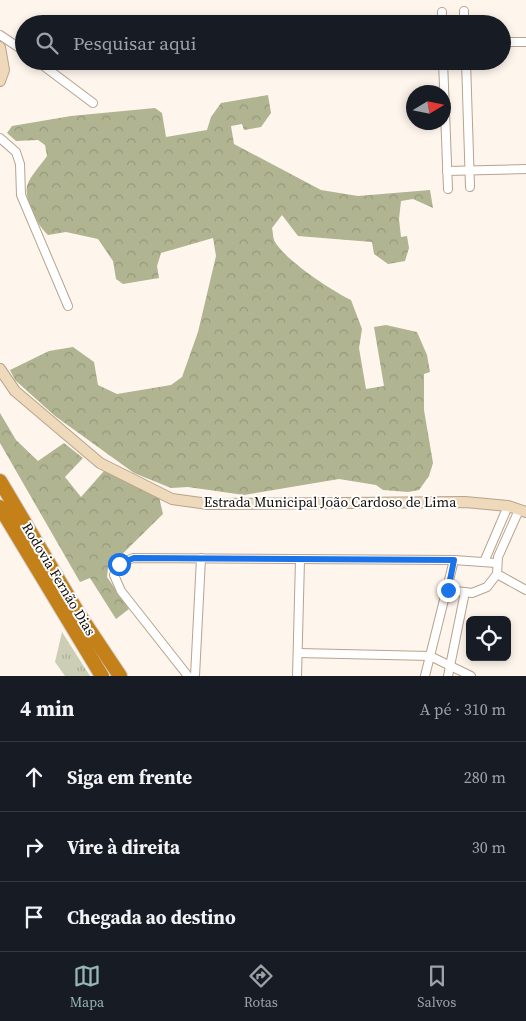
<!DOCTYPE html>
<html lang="pt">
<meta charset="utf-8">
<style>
:root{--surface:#171b24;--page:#242831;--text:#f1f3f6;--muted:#9ea1a6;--line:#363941;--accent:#96b6b2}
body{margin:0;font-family:"Source Serif 4",serif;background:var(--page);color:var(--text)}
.controls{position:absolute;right:15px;bottom:15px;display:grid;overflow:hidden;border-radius:8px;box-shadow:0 2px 8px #0003}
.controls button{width:45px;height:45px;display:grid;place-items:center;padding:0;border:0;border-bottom:1px solid var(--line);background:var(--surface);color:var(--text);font:25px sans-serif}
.compass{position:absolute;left:406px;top:85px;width:45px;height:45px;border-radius:50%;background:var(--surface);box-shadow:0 2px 8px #0003;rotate:80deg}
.stop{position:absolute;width:15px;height:15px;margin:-11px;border:4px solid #1a73e8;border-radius:50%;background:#fff}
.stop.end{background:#1a73e8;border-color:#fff;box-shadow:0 1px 5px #0008}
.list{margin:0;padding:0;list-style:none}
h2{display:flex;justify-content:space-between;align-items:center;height:65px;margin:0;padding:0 20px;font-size:21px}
h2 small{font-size:16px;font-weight:400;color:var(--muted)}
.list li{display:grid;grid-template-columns:32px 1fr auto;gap:15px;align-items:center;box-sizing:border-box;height:70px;padding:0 20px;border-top:1px solid var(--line)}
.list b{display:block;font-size:19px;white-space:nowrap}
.list em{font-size:16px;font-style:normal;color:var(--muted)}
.icon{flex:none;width:28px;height:28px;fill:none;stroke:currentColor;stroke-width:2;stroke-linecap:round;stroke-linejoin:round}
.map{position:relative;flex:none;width:526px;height:676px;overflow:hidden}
.search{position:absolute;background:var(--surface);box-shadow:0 2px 8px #0003;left:15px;right:15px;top:15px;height:55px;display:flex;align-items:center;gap:12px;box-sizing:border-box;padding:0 18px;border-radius:28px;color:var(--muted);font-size:19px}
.sheet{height:275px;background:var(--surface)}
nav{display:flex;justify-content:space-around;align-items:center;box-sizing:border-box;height:70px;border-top:1px solid var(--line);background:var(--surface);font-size:14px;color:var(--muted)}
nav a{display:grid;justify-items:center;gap:2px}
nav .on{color:var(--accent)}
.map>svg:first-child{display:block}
.grass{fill:url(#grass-tufts)}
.forest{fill:url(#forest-crowns)}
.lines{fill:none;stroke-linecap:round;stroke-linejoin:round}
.street-casing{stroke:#b8a38e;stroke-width:10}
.secondary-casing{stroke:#b8a38e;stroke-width:12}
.highway-casing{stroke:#d4d3d2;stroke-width:16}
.street{stroke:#fff;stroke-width:8}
.secondary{stroke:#eed9ba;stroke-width:10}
.highway{stroke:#c58119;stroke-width:14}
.route{stroke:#1a73e8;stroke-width:6}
.labels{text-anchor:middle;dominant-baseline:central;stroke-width:4;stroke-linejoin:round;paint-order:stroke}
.street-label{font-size:14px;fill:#120b04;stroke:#fff}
</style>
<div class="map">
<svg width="526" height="676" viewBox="0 0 526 676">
<defs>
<pattern id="grass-tufts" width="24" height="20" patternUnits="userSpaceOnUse" patternTransform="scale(1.25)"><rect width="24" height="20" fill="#cccfb6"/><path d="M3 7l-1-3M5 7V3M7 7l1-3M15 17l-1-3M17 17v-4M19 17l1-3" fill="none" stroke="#aeb09b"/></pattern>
<pattern id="forest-crowns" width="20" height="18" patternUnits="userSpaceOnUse" patternTransform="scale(1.25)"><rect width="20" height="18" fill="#b0b491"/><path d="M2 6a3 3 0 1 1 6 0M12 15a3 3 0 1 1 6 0" fill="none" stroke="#96997b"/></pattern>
</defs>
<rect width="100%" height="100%" fill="#fef5ec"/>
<!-- grass -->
<polygon class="grass" points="62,632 90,676 65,676 55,662"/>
<!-- forest -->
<g class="forest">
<path d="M268,95L271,113L261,127L244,130L242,124L231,126L234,144L321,190L358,196L430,190L433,208L413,199L401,201L399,219L401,237L407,236L409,248L405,261L388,264L374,254L372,242L298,236L282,215L272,228C273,232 273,237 274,240C283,259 332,291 351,300L362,329L359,348L366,389L384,386L374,327L386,325L417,332L427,355L430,372L424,374V410L433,463L429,476L419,490L408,492L383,490L376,485L339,479L244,495L188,487L171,488L134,473L55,416L15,380L10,370L49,351L73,347L94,362L98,385L117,394L171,385L182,377L198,332L216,256L213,238L161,253L157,266L159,278L123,284L116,279L113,261L98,239L66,232L48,235C38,226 24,200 27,186C30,176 41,165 47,156L45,145L38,140L16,141L7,133L12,126L71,116L155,108L162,113L166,137L207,130L211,117L221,103Z"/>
<polygon points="0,413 16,440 38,461 64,443 83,458 65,477 81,497 104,471 159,497 163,514 108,568 107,577 129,609 116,619 90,578 80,582 0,443"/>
</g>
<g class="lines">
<defs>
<g id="street">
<polyline points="464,11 464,24"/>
<polyline points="442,12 442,24"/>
<polyline points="0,35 24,51"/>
<polyline points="502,42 526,42"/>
<polyline points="37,61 93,103"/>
<polyline points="443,61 448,189"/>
<polyline points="466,61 470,187"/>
<polyline points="0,138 16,152 20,164 21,195 68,306"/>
<polyline points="447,171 526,169"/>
<polyline points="484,562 508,506"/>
<polyline points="497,574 526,590"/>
<polyline points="448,590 472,593 487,587 497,574 498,557 519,510"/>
<polyline points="298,653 430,656 471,676"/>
<polyline points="188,676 121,591 114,575 119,564 133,558 454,560 496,563"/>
<polyline points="195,676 201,558"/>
<polyline points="297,676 300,560"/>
<polyline points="425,676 454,560"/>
<polyline points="448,676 465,592"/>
</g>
<g id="secondary">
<polyline points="0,47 4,70 0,81"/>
<polyline points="0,369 15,391 100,463 172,499 208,504 465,502 508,506 526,512"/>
</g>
<g id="highway">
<polyline points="0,481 80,616 120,676"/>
<polyline points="0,507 102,676"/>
</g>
</defs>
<!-- street casing -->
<use href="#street" class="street-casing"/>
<!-- secondary casing -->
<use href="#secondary" class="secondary-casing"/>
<!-- highway casing -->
<use href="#highway" class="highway-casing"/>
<!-- street -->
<use href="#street" class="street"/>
<!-- secondary -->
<use href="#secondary" class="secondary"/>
<!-- highway -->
<use href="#highway" class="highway"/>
</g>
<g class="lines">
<!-- route -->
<polyline class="route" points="119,564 134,558 454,560 448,590"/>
</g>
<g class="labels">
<!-- street labels -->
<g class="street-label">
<text x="330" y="502">Estrada Municipal João Cardoso de Lima</text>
<text transform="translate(59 579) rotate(59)">Rodovia Fernão Dias</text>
</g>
</g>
</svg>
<div class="controls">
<button><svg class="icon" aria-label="locate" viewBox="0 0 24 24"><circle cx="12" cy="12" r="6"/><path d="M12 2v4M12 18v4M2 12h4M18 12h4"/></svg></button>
</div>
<svg class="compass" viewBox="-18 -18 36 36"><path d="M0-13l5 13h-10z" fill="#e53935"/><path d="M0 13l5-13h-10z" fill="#9ea1a6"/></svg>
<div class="stop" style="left:119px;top:564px"></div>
<div class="stop end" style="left:448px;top:590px"></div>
<div class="search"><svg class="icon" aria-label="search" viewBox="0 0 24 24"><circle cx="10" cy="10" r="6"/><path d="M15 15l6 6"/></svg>Pesquisar aqui</div>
</div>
<section class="sheet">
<h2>4 min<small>A pé · 310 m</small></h2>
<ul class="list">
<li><svg class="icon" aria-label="ahead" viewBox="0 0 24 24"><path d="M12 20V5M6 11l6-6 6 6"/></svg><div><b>Siga em frente</b></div><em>280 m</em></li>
<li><svg class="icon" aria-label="right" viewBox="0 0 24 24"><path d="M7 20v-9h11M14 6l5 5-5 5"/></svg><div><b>Vire à direita</b></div><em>30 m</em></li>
<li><svg class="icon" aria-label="arrive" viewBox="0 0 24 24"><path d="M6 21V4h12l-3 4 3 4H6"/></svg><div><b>Chegada ao destino</b></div></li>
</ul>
</section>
<nav>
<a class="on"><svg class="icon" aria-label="map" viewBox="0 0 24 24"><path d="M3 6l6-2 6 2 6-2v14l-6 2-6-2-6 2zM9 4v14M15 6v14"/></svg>Mapa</a>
<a><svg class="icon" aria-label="directions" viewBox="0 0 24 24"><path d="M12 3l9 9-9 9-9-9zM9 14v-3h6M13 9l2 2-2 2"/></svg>Rotas</a>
<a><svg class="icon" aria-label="saved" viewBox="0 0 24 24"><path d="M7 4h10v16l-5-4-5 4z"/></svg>Salvos</a>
</nav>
